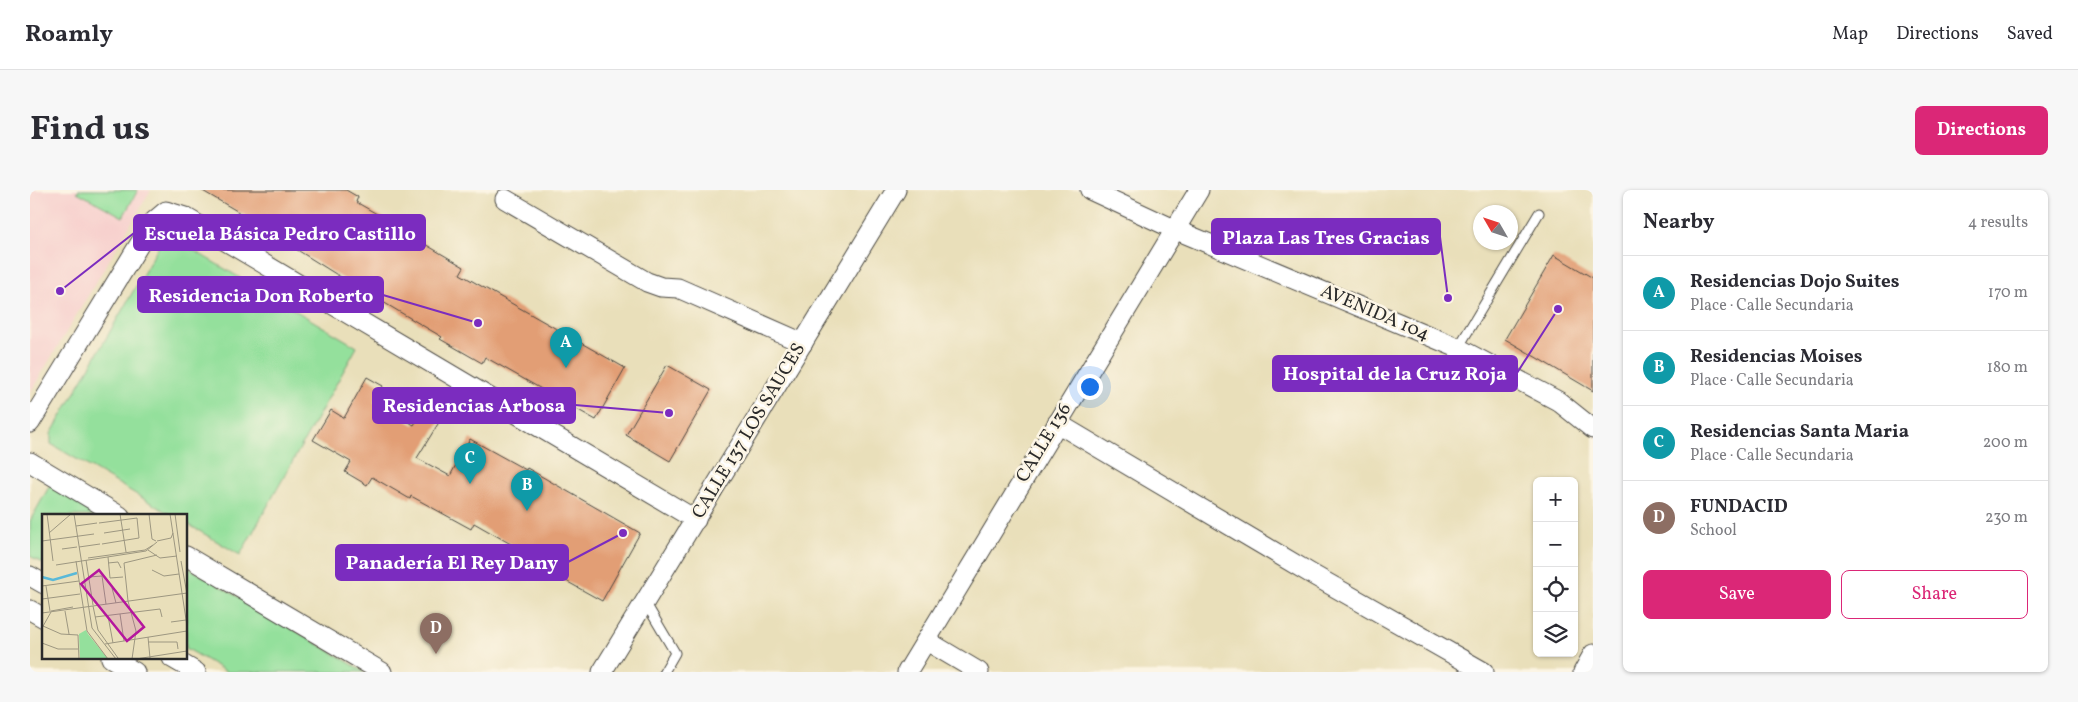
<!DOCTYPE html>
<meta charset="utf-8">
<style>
:root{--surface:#fff;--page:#f7f7f7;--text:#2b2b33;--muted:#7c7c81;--line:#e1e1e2;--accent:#db2777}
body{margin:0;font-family:Vollkorn,serif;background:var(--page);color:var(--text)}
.controls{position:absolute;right:15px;bottom:15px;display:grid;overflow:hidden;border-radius:8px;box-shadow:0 1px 4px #0004}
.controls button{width:45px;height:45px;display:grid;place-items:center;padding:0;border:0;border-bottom:1px solid var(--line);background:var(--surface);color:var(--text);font:25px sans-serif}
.compass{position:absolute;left:1443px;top:15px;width:45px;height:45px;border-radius:50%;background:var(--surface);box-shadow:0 1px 4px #0004;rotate:309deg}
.you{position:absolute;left:1059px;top:196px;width:18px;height:18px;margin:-12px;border:4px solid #fff;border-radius:50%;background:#1a73e8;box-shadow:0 0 0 8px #1a73e833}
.badge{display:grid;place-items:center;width:32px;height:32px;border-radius:50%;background:var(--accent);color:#fff;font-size:16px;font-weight:700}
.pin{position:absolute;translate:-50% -41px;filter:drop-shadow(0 1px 2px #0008)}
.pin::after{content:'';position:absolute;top:26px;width:18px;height:15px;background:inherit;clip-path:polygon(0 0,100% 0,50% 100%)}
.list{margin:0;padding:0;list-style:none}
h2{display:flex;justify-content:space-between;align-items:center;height:65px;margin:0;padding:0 20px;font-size:21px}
h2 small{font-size:16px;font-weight:400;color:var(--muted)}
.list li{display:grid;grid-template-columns:32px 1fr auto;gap:15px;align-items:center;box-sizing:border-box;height:75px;padding:0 20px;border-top:1px solid var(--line)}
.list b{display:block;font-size:19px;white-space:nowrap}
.list p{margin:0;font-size:16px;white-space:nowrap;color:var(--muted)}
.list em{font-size:16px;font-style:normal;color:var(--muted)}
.actions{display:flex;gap:10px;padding:15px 20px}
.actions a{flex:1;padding:11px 0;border:1px solid var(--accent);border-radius:8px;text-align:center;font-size:18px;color:var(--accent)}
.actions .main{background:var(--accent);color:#fff}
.icon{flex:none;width:28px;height:28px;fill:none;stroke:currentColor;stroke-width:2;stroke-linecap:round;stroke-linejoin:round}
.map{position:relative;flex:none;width:1563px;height:482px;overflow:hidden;border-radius:8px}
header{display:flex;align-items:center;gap:30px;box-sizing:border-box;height:70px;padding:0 25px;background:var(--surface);border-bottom:1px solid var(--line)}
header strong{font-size:24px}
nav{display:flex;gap:28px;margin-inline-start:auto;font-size:18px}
.intro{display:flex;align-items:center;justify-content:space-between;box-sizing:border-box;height:120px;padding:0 30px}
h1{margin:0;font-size:35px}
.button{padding:12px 22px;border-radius:8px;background:var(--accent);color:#fff;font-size:18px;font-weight:700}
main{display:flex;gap:30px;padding:0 30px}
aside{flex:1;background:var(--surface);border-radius:8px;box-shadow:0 1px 4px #0004}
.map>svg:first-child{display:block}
.built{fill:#f7d0cd}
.green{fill:#94e09c;stroke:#608664}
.building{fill:#e29e74}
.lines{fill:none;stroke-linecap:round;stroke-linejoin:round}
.service-casing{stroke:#484640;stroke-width:11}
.minor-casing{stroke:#484640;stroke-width:21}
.service{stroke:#fff;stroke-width:9}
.minor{stroke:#fff;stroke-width:19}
.labels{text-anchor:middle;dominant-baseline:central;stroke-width:5;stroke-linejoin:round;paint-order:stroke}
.street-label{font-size:19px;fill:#2b2b2b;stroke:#fcf5e5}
.inset-river{fill:none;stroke:#59b9d8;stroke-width:2.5}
.inset-road{fill:none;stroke:#9d9781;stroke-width:1}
.view{fill:#b5179e;fill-opacity:0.15;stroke:#b5179e;stroke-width:2.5}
.inset-edge{fill:none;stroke:#2b2b2b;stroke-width:2.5}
.leader{fill:none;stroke:#7b2cbf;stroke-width:2}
.callout-dot{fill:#7b2cbf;stroke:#fcf5e5;stroke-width:2}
.callout{fill:#7b2cbf;stroke:#7b2cbf;stroke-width:2}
.callout-label{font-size:20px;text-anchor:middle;font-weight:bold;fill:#fff}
</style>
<header>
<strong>Roamly</strong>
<nav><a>Map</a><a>Directions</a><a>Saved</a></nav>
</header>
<div class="intro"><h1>Find us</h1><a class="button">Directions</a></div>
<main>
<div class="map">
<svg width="1563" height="482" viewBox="0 0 1563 482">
<rect width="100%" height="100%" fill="#fcf5e5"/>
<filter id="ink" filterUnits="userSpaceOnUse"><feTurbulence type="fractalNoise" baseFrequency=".02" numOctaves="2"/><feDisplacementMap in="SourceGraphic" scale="10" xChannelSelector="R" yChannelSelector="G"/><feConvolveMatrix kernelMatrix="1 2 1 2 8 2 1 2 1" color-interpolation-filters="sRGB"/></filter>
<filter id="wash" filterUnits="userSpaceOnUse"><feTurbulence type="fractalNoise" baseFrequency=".0096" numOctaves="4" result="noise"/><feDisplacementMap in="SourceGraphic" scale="20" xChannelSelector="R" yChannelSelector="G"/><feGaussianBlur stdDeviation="1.12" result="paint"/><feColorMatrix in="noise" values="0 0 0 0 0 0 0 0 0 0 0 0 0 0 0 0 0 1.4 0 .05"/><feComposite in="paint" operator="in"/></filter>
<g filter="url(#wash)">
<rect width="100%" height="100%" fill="#e9dfba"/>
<!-- built -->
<polygon class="built" points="0,0 121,0 0,203"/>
<!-- green -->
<g class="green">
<polygon points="48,0 108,0 93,27 47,2"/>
<polygon points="141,47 327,157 210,365 156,333 156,326 143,326 21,254 21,244 132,51"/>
<polygon points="20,295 72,326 14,326 14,374 0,366 0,331"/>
<polygon points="156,376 335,482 197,482 156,458"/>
</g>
<g id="blocks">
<!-- building -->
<g class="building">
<polygon points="171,0 316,0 328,7 326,12 394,51 393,53 434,77 430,84 595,178 566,230 455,167 452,173 410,149 412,147 309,86 253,51 255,49"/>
<polygon points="1524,65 1563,88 1563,201 1475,149"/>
<polygon points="637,175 681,200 640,271 596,245"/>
<polygon points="337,187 353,196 344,212 384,235 394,219 411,229 387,268 420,286 440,249 496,280 497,278 610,343 572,411 518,381 521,377 444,333 441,339 381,306 380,309 342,287 337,295 315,282 321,272 283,250 301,220 314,228"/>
</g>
</g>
</g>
<g filter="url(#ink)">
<use href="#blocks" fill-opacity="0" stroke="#484640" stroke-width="1"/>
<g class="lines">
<defs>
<g id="service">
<polyline points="1428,158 1509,23"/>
<polyline points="615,412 644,461 645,463 634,482"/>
</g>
<g id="minor">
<polyline points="1060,0 1144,39 1428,158 1528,211 1563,239"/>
<polyline points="475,9 617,92 631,97 648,98 773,153"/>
<polyline points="0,233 123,32 136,21 155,27 666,330"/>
<polyline points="1027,233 1285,386 1454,482"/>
<polyline points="0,272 90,326"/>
<polyline points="156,366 352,482"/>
<polyline points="0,386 14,394"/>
<polyline points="0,420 14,428"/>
<polyline points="897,451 949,482"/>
<polyline points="81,468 105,482"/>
<polyline points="142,468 166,482"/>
<polyline points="572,482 866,0"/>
<polyline points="877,482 1169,0"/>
<polyline points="1553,482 1563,464"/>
</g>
</defs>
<!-- service casing -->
<use href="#service" class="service-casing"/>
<!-- minor casing -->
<use href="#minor" class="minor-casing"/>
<!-- service -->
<use href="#service" class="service"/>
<!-- minor -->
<use href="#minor" class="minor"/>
</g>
</g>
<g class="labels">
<!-- street labels -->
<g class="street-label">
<text transform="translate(1345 123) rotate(23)">AVENIDA 104</text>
<text transform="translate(719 241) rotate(-59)">CALLE 137 LOS SAUCES</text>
<text transform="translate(1014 253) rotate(-59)">CALLE 136</text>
</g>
</g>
<!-- overview -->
<g transform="translate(12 324)">
<rect width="145" height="145" fill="#e9dfba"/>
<path d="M44,116L46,120L66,145H38L37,120Z" fill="#94e09c"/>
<path class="inset-river" d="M0,63L11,66L35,59"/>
<path class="inset-road" d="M5,0L11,47M32,0L50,114L74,145M78,0L84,38M107,0L110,25L114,27M128,0L145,112M133,0L138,38M57,9L95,4L97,24L60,30M34,12L55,9M7,19L29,0M62,19L88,15M0,27L52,20M115,27L129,24L131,19M37,33L58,30M20,35L35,33M106,36L118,44L135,42M66,43L68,64L81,63M46,44L103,36L111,31M44,46L51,91M34,47L45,117L66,145M139,47L145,80M66,49L76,48L79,54M14,51L104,37L115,28M110,56L122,62L137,60M47,63L60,62L64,90M0,72L37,67M4,72L8,97M70,74L74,89M0,85L38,80M51,92L56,116L76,144M9,97L31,93M23,97L27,120M0,99L145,79M78,100L82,127M66,102L71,129M53,103L118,95L120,103M129,108L144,106M1,112L19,120L36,121L37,145M0,114L9,98M106,123L108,144M106,128H135L136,135M0,129L16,135H36M63,130L145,117M90,145L94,117L86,87L82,49L115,41M94,145L145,137"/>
<path class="view" d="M57,56L102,113L85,127L39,70Z"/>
<rect width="145" height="145" class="inset-edge"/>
</g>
<!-- callouts -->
<path class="leader" d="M30 101L104 43M1418 108L1410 47M448 133L353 105M1528 119L1487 183M639 223L545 215M593 343L538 372"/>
<g class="callout-dot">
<circle cx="30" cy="101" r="5"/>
<circle cx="1418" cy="108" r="5"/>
<circle cx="448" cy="133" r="5"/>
<circle cx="1528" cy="119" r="5"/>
<circle cx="639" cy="223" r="5"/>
<circle cx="593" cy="343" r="5"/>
</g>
<g class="callout">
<rect x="104" y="25" width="291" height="35" rx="5"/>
<rect x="1182" y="29" width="228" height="35" rx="5"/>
<rect x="108" y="87" width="245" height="35" rx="5"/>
<rect x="1243" y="166" width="244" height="35" rx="5"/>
<rect x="343" y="198" width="202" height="35" rx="5"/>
<rect x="306" y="355" width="232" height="35" rx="5"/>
</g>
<g class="callout-label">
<text x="250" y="50">Escuela Básica Pedro Castillo</text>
<text x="1296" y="54">Plaza Las Tres Gracias</text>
<text x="231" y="112">Residencia Don Roberto</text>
<text x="1365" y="190">Hospital de la Cruz Roja</text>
<text x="444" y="222">Residencias Arbosa</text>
<text x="422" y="379">Panadería El Rey Dany</text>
</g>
</svg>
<div class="controls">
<button>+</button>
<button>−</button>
<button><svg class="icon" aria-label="locate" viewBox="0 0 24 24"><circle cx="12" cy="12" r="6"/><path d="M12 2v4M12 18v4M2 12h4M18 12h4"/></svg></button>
<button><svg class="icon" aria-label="layers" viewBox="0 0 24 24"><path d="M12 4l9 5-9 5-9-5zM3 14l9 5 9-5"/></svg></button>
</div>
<svg class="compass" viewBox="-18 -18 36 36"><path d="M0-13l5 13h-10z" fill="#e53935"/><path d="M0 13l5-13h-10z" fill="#7c7c81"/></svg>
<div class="you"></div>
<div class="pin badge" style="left:536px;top:178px;background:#0f9aa8">A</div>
<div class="pin badge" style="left:497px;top:321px;background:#0f9aa8">B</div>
<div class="pin badge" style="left:440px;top:294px;background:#0f9aa8">C</div>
<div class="pin badge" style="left:406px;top:464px;background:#8d6e63">D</div>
</div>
<aside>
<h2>Nearby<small>4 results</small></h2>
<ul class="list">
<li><span class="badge" style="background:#0f9aa8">A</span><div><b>Residencias Dojo Suites</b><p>Place · Calle Secundaria</p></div><em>170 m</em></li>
<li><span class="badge" style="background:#0f9aa8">B</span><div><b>Residencias Moises</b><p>Place · Calle Secundaria</p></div><em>180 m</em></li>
<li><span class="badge" style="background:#0f9aa8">C</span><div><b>Residencias Santa Maria</b><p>Place · Calle Secundaria</p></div><em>200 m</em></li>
<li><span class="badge" style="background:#8d6e63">D</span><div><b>FUNDACID</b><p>School</p></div><em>230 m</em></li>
</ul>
<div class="actions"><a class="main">Save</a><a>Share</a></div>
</aside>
</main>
